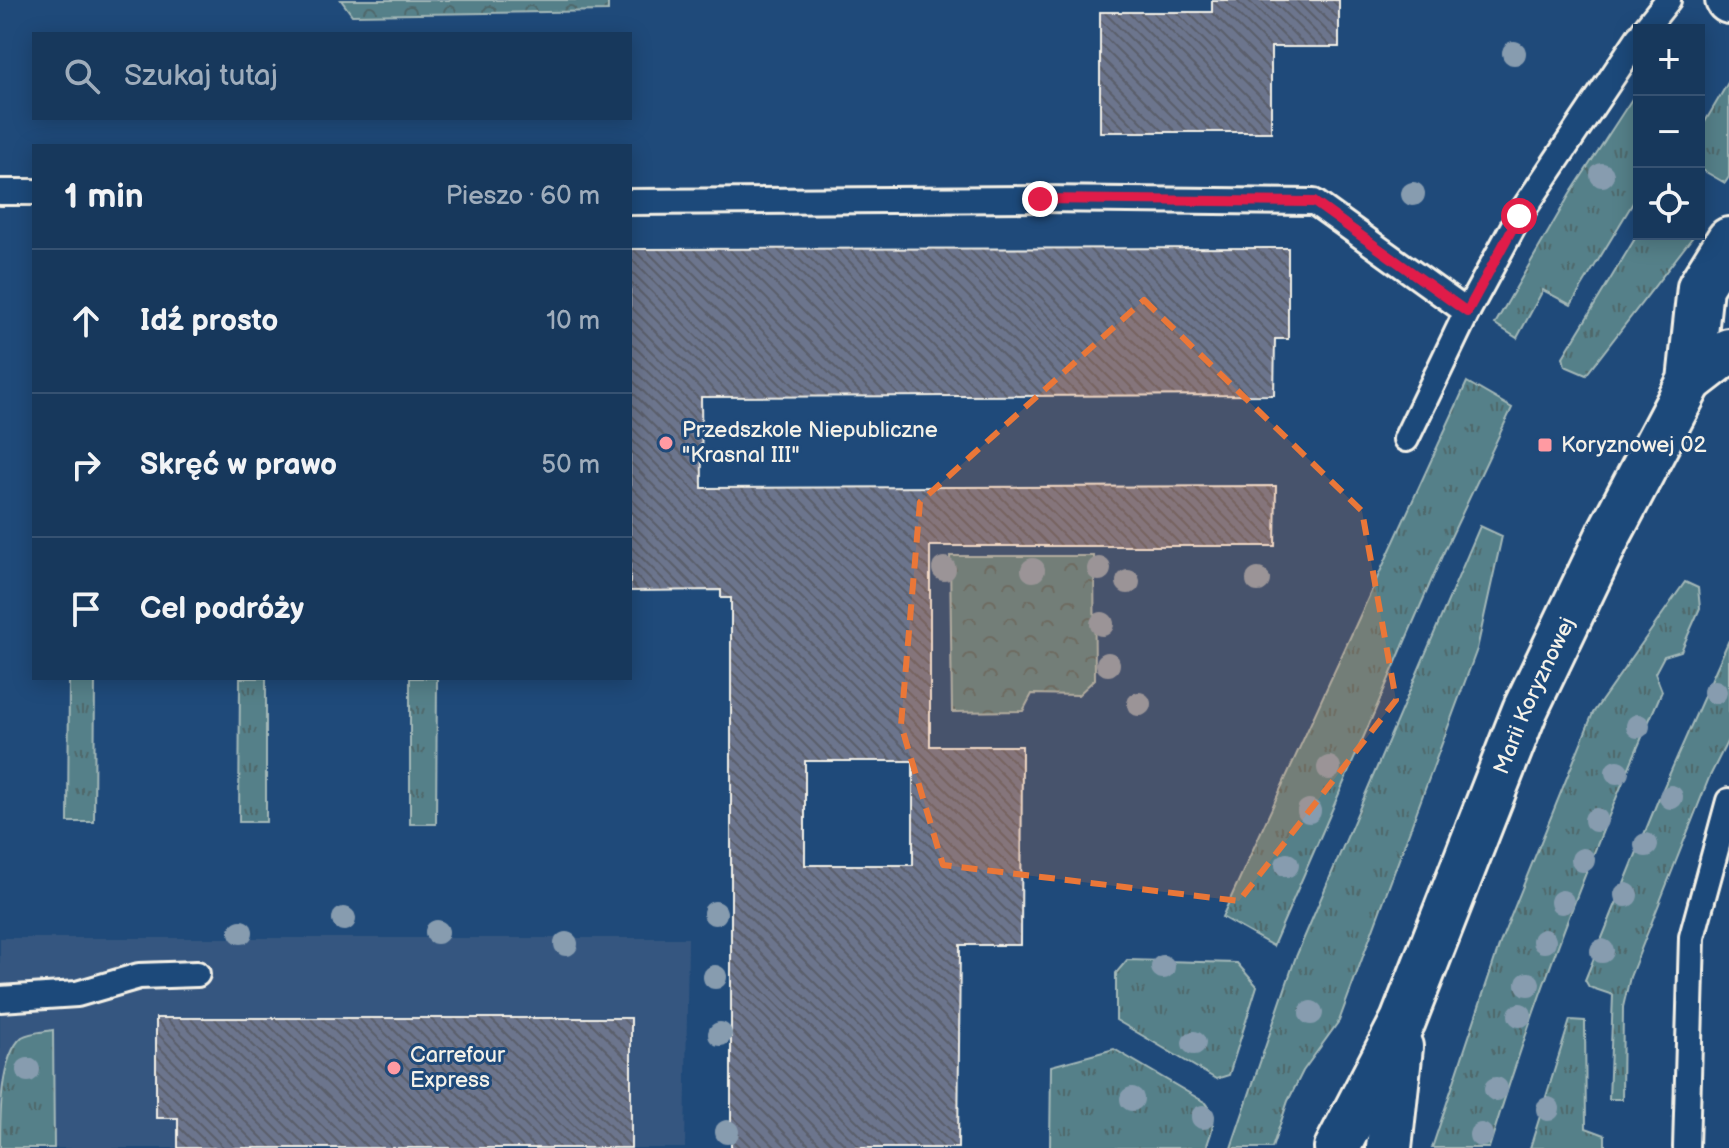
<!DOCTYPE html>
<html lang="pl">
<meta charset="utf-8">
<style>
:root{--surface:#17385c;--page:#244365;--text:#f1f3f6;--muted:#9eacbb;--line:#365272}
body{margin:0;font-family:"Balsamiq Sans",sans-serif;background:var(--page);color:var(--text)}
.controls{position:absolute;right:24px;top:24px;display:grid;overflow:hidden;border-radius:0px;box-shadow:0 4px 20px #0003}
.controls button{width:72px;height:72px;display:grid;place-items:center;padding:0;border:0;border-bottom:2px solid var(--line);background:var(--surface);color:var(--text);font:40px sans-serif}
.stop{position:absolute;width:24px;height:24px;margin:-18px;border:6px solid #e11d48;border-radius:50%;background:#fff}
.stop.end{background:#e11d48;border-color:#fff;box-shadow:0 2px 8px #0008}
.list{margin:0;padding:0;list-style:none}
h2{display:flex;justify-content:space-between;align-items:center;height:104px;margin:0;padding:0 32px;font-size:34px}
h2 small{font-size:26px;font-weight:400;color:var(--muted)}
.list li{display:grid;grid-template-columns:52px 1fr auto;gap:24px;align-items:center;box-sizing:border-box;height:144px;padding:0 32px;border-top:2px solid var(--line)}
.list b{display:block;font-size:30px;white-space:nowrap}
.list em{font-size:26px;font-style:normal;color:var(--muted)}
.icon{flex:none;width:44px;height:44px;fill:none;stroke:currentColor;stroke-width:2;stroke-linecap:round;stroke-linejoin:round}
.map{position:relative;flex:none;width:1729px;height:1148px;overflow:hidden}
.search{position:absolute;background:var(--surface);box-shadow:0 4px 20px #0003;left:32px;top:32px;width:600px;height:88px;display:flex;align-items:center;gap:20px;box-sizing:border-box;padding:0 28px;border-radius:0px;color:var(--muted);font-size:30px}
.panel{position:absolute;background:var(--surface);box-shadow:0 4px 20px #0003;left:32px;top:144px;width:600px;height:536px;border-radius:0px}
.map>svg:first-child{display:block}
.built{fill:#365780}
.grass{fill:url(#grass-tufts);stroke:#a4b8b8;stroke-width:2}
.forest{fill:url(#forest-crowns);stroke:#a4b8b8;stroke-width:2}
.building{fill:url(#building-back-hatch);stroke:#f4f1e8;stroke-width:2;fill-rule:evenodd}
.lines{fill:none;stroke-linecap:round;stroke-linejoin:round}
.service-casing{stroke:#f4f1e8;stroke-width:30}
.minor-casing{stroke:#f4f1e8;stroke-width:50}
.tertiary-casing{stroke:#f4f1e8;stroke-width:50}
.service{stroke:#1f4a7a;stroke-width:24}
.minor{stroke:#1f4a7a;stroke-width:44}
.tertiary{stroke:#1f4a7a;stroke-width:44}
.tree{fill:#879caf}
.route{stroke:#e11d48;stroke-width:10}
.marked{fill:#ea7738;fill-opacity:0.2;stroke:#ea7738;stroke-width:6;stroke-dasharray:16 10;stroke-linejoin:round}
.poi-dot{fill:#ff9aa2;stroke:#1f4a7a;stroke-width:3}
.labels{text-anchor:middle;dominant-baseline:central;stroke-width:6;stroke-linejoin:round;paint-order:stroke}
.poi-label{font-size:22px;fill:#f4f1e8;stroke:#1f4a7a;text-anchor:start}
.street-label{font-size:22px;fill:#f4f1e8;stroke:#1f4a7a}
</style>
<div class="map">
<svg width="1729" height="1148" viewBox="0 0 1729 1148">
<defs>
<pattern id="grass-tufts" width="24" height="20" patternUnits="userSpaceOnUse" patternTransform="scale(2)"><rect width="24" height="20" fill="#548089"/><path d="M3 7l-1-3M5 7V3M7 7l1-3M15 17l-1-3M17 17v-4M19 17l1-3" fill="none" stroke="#4f676b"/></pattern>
<pattern id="forest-crowns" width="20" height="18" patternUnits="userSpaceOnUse" patternTransform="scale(2)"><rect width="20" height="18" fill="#548089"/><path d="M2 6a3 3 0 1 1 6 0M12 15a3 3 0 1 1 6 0" fill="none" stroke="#4f676b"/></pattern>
<pattern id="building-back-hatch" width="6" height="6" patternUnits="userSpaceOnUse" patternTransform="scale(2)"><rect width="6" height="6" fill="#6c758d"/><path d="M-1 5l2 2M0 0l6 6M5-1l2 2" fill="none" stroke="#5a5e6a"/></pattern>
</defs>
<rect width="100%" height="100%" fill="#1f4a7a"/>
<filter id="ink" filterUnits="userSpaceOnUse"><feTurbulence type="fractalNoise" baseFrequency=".0125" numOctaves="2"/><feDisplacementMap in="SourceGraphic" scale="16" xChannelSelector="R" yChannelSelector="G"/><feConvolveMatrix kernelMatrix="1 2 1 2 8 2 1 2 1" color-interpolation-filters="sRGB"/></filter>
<g filter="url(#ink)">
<!-- built -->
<polygon class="built" points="0,938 688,938 685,1148 0,1148"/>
<!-- grass -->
<g class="grass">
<polygon points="1729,81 1729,177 1725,183 1699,168 1699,132"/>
<polygon points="1639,88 1639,193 1571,305 1543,290 1517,338 1495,324 1570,194"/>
<polygon points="1639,232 1695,234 1586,375 1565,366 1563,357"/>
<polygon points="1467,382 1512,408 1442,556 1273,946 1222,917"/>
<polygon points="1480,526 1502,536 1477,649 1339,1021 1303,1071 1288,1101 1272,1148 1231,1148 1295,959"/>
<path d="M1685,582L1698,588L1700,608L1681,651L1664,656L1655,673L1662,691C1596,841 1537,991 1489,1148H1432L1500,943L1593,713Z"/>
<polygon points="1729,640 1729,738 1709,778 1630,977 1623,1007 1622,1099 1609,1099 1613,995 1589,987 1585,980 1658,800"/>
<polygon points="69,678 95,678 94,822 68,822"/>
<polygon points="240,678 266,678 266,822 239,822"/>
<polygon points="410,678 437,678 436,824 410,824"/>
<polygon points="1127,960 1237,963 1257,986 1229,1075 1216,1079 1116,1020 1116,973"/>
<polygon points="1570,1020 1585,1021 1586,1128 1605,1135 1605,1148 1530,1148"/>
<path d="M53,1030L54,1148H0C0,1115 0,1056 22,1037C31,1032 44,1032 53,1030Z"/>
<path d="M1114,1049L1206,1103C1219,1118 1212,1130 1206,1148H1050L1051,1066Z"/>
</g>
<!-- forest -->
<g class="forest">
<polygon points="341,0 608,0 608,11 352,15"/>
<polygon points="950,556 1094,556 1095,679 1078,695 1032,694 1023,711 952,712"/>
</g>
<!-- building -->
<g class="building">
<polygon points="1212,0 1339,0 1339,47 1271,47 1271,132 1100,132 1100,12 1212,12"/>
<path d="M1288,248V339H1275L1274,395L701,397L702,488L1276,486L1275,546H930V746H1022L1021,945H960L958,1148H731V598H721V590L630,591V249ZM805,761H913V865H805Z"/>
<polygon points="156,1018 631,1018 631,1148 178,1148 178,1118 156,1118"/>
</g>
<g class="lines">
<defs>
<g id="service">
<polyline points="1644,30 1668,0"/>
<polyline points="0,192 34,192"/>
<polyline points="630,202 1040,199 1314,202 1467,312"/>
<polyline points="1406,439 1467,312 1519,216 1639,37"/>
<polyline points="0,999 77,994 139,976 197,974"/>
<polyline points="1686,1148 1692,937 1729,801"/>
</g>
<polyline id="minor" points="1728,0 1729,1"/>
<g id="tertiary">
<polyline points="1690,381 1729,351"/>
<path id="s1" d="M1337,1148L1403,1021L1525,710L1609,534L1690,381L1700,287L1729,240"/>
<polyline points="1389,1148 1400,1047"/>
</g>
</defs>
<!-- service casing -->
<use href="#service" class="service-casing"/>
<!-- minor casing -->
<use href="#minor" class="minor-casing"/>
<!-- tertiary casing -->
<use href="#tertiary" class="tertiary-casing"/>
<!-- service -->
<use href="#service" class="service"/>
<!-- minor -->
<use href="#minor" class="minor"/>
<!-- tertiary -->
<use href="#tertiary" class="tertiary"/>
</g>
<!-- trees -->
<g class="tree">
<circle cx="1514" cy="53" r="12"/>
<circle cx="1602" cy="175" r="12"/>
<circle cx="1413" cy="194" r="12"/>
<circle cx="944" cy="569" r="12"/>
<circle cx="1099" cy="569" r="12"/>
<circle cx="1033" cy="570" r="12"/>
<circle cx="1258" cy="580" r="12"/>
<circle cx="1128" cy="582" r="12"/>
<circle cx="1102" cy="624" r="12"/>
<circle cx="1108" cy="664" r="12"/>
<circle cx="1715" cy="692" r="12"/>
<circle cx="1139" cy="704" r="12"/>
<circle cx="1638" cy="726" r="12"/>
<circle cx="1329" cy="768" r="12"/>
<circle cx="1617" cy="772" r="12"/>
<circle cx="1671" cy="797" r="12"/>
<circle cx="1309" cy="811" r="12"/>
<circle cx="1596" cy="820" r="12"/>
<circle cx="1646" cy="845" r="12"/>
<circle cx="1583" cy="860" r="12"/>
<circle cx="1287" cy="865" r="12"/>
<circle cx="1626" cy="895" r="12"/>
<circle cx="1562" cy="902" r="12"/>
<circle cx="715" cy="913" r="12"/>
<circle cx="344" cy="919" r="12"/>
<circle cx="241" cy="932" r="12"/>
<circle cx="437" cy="932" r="12"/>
<circle cx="1544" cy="941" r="12"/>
<circle cx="566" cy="944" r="12"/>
<circle cx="1602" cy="951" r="12"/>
<circle cx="1163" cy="967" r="12"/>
<circle cx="715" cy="977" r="12"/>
<circle cx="1528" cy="984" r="12"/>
<circle cx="1311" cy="1013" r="12"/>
<circle cx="1520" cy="1015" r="12"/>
<circle cx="720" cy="1034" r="12"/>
<circle cx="1194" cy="1043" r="12"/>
<circle cx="28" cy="1070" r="12"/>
<circle cx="1496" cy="1089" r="12"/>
<circle cx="1132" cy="1099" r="12"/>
<circle cx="1548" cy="1109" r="12"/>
<circle cx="1203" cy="1117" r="12"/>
<circle cx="727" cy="1132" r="12"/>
<circle cx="1481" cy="1135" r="12"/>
</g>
</g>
<g class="lines" filter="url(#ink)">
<!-- route -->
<polyline class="route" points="1040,199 1314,202 1467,312 1519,216"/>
</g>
<!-- marked area -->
<path class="marked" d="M1144,300L1362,511L1396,700L1239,901L943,865L901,725L920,502Z"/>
<!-- markers -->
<g class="poi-dot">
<circle cx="666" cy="443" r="8"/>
<rect x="1537" y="437" width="16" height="16" rx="4"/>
<circle cx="394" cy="1068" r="8"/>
</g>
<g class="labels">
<!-- poi labels -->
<g class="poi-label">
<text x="682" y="430">Przedszkole Niepubliczne<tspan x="682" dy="25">"Krasnal III"</tspan></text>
<text x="1561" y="445">Koryznowej 02</text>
<text x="410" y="1055">Carrefour<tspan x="410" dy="25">Express</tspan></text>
</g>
<!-- street labels -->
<g class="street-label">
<text stroke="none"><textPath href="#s1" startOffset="494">Marii Koryznowej</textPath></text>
</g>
</g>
</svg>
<div class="controls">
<button>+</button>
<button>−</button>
<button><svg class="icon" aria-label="locate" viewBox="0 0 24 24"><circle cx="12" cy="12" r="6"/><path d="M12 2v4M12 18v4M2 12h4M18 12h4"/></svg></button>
</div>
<div class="stop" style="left:1519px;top:216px"></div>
<div class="stop end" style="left:1040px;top:199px"></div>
<div class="search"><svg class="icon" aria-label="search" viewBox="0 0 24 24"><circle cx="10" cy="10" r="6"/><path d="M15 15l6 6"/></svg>Szukaj tutaj</div>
<section class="panel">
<h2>1 min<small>Pieszo · 60 m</small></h2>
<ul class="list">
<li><svg class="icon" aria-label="ahead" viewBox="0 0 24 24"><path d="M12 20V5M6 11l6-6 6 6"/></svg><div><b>Idź prosto</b></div><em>10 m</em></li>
<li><svg class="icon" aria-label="right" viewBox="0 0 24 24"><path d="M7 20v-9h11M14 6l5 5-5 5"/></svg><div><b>Skręć w prawo</b></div><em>50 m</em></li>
<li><svg class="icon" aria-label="arrive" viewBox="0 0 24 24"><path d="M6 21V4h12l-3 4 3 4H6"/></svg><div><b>Cel podróży</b></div></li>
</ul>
</section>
</div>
